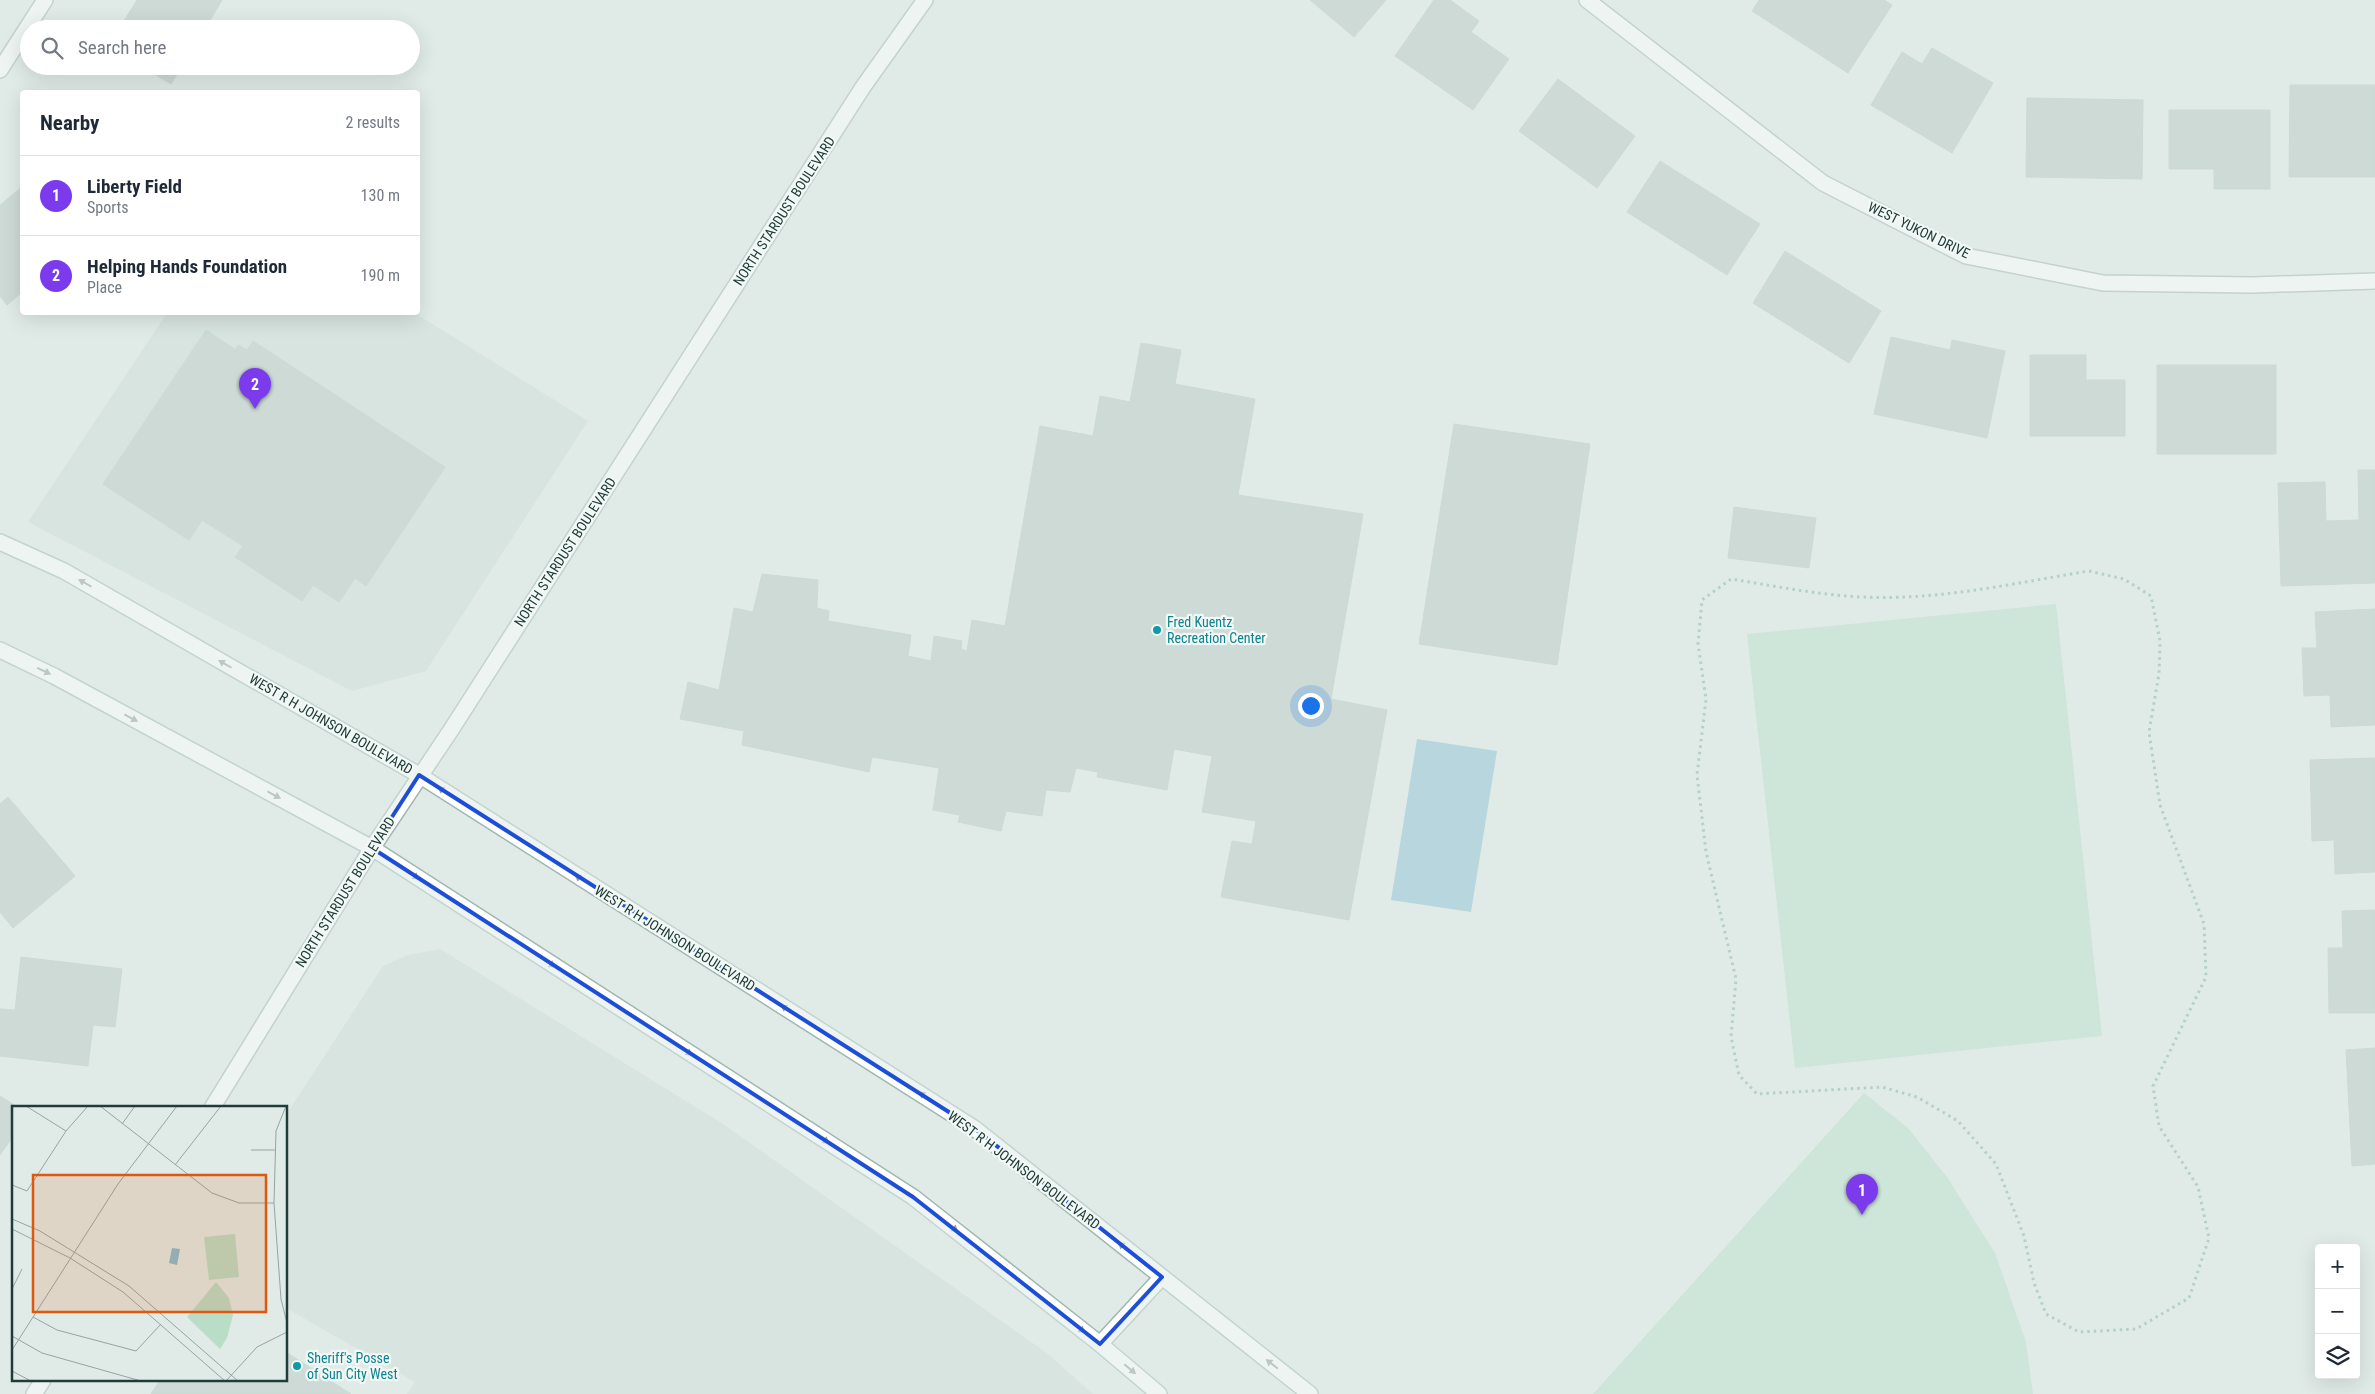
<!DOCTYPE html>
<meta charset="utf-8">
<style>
:root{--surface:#fff;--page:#f6f6f7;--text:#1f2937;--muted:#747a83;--line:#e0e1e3;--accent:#7c3aed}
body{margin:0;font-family:"Roboto Condensed",sans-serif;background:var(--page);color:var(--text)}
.controls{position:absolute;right:15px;bottom:15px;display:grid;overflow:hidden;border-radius:5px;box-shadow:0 5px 20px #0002}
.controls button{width:45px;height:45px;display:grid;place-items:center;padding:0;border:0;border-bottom:1px solid var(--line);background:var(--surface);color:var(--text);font:25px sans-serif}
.you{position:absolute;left:1310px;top:705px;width:18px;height:18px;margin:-12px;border:4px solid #fff;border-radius:50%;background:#1a73e8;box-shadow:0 0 0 8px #1a73e833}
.badge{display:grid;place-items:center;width:32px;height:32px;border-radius:50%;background:var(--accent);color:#fff;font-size:16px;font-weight:700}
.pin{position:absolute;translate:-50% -41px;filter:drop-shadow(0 1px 2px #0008)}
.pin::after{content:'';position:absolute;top:26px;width:18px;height:15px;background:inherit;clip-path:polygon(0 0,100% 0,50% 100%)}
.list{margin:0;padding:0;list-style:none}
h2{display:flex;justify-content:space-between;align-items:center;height:65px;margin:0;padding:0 20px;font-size:21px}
h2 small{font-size:16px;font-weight:400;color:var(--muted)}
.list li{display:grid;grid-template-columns:32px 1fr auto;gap:15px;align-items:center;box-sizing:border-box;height:80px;padding:0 20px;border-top:1px solid var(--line)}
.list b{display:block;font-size:19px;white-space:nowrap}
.list p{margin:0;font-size:16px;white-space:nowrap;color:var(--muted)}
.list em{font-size:16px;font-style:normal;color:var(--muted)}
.icon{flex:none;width:28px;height:28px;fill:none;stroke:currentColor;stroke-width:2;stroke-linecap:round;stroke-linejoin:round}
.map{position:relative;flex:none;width:2375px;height:1394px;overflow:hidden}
.search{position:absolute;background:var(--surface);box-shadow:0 5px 20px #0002;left:20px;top:20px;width:400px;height:55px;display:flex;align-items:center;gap:12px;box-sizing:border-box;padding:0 18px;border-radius:28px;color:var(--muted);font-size:19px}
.panel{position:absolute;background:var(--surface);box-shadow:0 5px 20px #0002;left:20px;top:90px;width:400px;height:225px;border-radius:5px}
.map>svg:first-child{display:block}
.built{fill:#cfdbd7}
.green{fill:#b9ddc7}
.water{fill:#88bcd1}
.building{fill:#b6c6c1;stroke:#b3c5c0}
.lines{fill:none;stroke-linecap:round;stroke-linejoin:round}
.minor-casing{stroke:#a3b3b0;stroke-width:18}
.tertiary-casing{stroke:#a3b3b0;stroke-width:18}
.secondary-casing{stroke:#9fb7b1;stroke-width:18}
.path{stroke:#81afa6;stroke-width:3;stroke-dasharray:2.5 4;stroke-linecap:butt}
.minor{stroke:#fff;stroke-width:15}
.tertiary{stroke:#fff;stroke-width:15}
.secondary{stroke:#fff;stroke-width:15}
.oneway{fill:#909e9c}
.marked{fill:none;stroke:#1d4ed8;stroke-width:4;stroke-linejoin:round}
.culture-dot{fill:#0f9aa8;stroke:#f1f8f5;stroke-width:2}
.labels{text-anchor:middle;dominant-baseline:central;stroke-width:4.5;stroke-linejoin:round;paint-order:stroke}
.street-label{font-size:14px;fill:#213c38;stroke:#f1f8f5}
.culture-label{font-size:14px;fill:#0d838f;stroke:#f1f8f5;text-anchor:start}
.inset-road{fill:none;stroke:#94a5a2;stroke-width:1}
.view{fill:#de580e;fill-opacity:0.15;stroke:#de580e;stroke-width:2.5}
.inset-edge{fill:none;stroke:#213c38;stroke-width:2.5}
</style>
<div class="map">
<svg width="2375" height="1394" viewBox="0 0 2375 1394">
<rect width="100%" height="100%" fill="#e0ebe8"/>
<!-- built -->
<g class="built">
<polygon points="167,313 415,313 588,421 426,671 352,691 28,522"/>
<polygon points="440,949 723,1124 1048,1354 1093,1394 407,1394 415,1382 286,1308 286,1115 383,966 408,955"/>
</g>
<!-- green -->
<g class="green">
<polygon points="2056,604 2102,1036 1795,1068 1747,634"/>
<polygon points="1864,1093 1908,1128 1947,1177 1995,1253 2026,1342 2033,1394 1593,1394"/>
</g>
<!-- water -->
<polygon class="water" points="1417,739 1497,751 1471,912 1391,900"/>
<!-- building -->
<g class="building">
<polygon points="137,0 222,0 205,29 119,29"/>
<polygon points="1310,0 1386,0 1354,37"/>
<polygon points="1434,0 1450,0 1479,21 1471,32 1509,59 1473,110 1395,56"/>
<polygon points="1759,0 1884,0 1892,5 1848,73 1752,11"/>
<polygon points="1932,48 1993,83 1952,153 1871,105 1902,52 1922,64"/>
<polygon points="141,66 182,66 171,84"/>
<polygon points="1558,79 1635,136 1597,188 1519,131"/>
<polygon points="2290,85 2375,85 2375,177 2289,177"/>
<polygon points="2027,98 2143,100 2142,179 2026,177"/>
<polygon points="2169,110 2270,110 2270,189 2214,189 2214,169 2169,169"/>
<polygon points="1660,161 1760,224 1727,275 1627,212"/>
<polygon points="22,187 22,292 7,305 0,296 0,205"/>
<polygon points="1785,251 1881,311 1849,363 1753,303"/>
<polygon points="206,330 236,350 238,345 247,350 253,341 445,467 366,586 355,578 339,602 313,585 302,601 235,557 243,546 202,520 189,540 103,484"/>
<polygon points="1891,337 1950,350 1952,340 2005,351 1987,438 1874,414"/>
<polygon points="1141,343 1181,350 1175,384 1255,399 1238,495 1363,514 1331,699 1387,710 1349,920 1221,897 1232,841 1252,844 1256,821 1202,812 1212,756 1174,749 1167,790 1097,777 1098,772 1076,768 1070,792 1046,790 1042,816 1006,811 1001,831 958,822 960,815 933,810 939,768 872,757 869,772 742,745 744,731 680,719 688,682 719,690 734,608 753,612 762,574 818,580 817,608 829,611 828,621 911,635 908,656 931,661 934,636 962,641 961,649 967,651 972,620 1005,626 1040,426 1093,436 1100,396 1130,402"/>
<polygon points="2030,355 2086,355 2086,380 2125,380 2125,436 2030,436"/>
<rect x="2157" y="365" width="119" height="89"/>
<polygon points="1454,424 1590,444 1557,665 1419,644"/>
<polygon points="2358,470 2375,470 2375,583 2281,586 2278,483 2325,482 2326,521 2359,520"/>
<polygon points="1734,507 1816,518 1809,568 1728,558"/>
<polygon points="2375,609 2375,725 2331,727 2330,695 2304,696 2302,648 2317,648 2315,612"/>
<polygon points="2375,758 2375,872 2335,874 2334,840 2312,841 2310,760"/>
<polygon points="8,797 75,876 13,928 0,912 0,804"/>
<polygon points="2375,910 2375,1013 2329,1013 2328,948 2343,948 2342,911"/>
<polygon points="21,957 122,969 115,1027 93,1025 88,1066 0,1056 0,1009 15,1010"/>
<polygon points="2375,1048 2375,1164 2352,1166 2346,1050"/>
<polygon points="0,1096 19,1108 14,1108 14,1135 0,1155"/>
<polygon points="286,1352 351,1394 151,1394 160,1380 286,1380"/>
</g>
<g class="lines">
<defs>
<g id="minor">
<polyline points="1587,0 1823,183 1966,256 2103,283 2252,285 2375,281"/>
<polyline points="0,70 45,0"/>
</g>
<g id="tertiary">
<polyline points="212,1108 372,848 451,730 863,87 925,0"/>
<polyline points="34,1394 43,1380"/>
</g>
<g id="secondary">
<polyline points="0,542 64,571 419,775 974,1128 1310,1394"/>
<polyline points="0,650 54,676 372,848 913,1197 1100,1344 1159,1394"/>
<polyline points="1100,1344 1162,1277"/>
</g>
</defs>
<!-- minor casing -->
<use href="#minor" class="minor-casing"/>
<!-- tertiary casing -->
<use href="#tertiary" class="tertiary-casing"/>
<!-- secondary casing -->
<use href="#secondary" class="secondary-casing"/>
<!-- path -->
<path class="path" d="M2089,571L2124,579L2151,596L2160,641L2159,674L2149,732L2160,805L2204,924L2206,977L2153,1086L2159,1126L2198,1187L2209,1238L2189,1298L2136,1329L2079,1332L2046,1314L2034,1283L2024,1236L1996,1164L1958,1121L1917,1097L1882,1087L1757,1094L1739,1075L1731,1037L1736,979L1706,852L1697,775L1706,699L1698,644L1702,600L1731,579C1769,585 1808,593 1847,596C1928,603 2009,584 2089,571Z"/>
<!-- minor -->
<use href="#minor" class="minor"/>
<!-- tertiary -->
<use href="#tertiary" class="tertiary"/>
<!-- secondary -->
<use href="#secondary" class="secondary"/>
</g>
<!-- one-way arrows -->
<defs><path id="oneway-solid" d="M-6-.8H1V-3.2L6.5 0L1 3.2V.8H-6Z" transform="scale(1.25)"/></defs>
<g class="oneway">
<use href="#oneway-solid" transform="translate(85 583) rotate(-150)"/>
<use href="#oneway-solid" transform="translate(225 664) rotate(-150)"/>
<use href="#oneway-solid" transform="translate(44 671) rotate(25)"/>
<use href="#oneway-solid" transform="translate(131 718) rotate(28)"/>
<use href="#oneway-solid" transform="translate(444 791) rotate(-147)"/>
<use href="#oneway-solid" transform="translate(274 795) rotate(28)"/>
<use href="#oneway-solid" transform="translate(413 875) rotate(33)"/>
<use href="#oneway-solid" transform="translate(581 879) rotate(-148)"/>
<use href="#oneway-solid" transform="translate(549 963) rotate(33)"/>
<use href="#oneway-solid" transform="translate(787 1009) rotate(-148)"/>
<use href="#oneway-solid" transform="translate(686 1051) rotate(33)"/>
<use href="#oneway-solid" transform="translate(925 1096) rotate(-148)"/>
<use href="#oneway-solid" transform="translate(823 1139) rotate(33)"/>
<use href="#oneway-solid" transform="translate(952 1227) rotate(38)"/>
<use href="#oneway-solid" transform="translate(1124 1247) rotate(-142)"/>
<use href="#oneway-solid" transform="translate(1079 1328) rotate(38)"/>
<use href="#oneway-solid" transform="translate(1272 1364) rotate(-142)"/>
<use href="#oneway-solid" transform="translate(1130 1369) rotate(40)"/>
</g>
<!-- marked area -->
<path d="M0 0H2375V1394H0ZM419,775L974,1128L1162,1277L1100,1344L913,1197L372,848Z" fill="#e0ebe8" fill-opacity=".55" fill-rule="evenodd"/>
<path class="marked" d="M419,775L974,1128L1162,1277L1100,1344L913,1197L372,848Z"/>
<!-- markers -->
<g class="culture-dot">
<circle cx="1157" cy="630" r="5"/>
<circle cx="297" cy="1366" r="5"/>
</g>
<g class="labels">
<!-- street labels -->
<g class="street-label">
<text transform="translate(784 211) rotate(-57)">NORTH STARDUST BOULEVARD</text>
<text transform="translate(1919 230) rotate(26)">WEST YUKON DRIVE</text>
<text transform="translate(565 552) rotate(-57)">NORTH STARDUST BOULEVARD</text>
<text transform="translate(331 724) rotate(30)">WEST R H JOHNSON BOULEVARD</text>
<text transform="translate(345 892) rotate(-58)">NORTH STARDUST BOULEVARD</text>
<text transform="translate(675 938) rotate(32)">WEST R H JOHNSON BOULEVARD</text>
<text transform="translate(1024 1170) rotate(37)">WEST R H JOHNSON BOULEVARD</text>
</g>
<!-- culture labels -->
<g class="culture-label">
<text x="1167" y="622">Fred Kuentz<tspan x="1167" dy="16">Recreation Center</tspan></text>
<text x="307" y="1358">Sheriff's Posse<tspan x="307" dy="16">of Sun City West</tspan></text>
</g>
</g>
<!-- overview -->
<g transform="translate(12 1106)">
<rect width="275" height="275" fill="#e0ebe8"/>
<path d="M223,128L227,171L197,174L192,131ZM204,176L217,192L221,209L215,232L208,243L175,211Z" fill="#b9ddc7"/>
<path d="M160,142L168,143L165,159L157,157Z" fill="#88bcd1"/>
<path class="inset-road" d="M14,0L54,25M88,0L200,87L227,97H262M274,0L264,25L262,97L269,193L275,217M110,18L123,0M239,44H263M163,59L209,0M0,79L15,85L54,25L76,0M0,113L28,125L117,180L226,275M0,123L58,152L111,186L213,275M0,183L10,163M21,211L45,224L124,245L149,218M0,230L30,247L129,275M0,244L106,78L165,0M0,265L19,275M214,275L245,241L275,226"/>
<path class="view" d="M21,69H254V206H21Z"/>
<rect width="275" height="275" class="inset-edge"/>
</g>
</svg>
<div class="controls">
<button>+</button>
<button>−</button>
<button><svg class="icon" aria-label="layers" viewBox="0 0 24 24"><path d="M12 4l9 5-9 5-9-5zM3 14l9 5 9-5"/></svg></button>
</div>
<div class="you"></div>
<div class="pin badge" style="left:1862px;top:1215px">1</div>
<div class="pin badge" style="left:255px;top:409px">2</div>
<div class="search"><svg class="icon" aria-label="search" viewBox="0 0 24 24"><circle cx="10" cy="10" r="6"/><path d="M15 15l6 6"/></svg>Search here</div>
<section class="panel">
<h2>Nearby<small>2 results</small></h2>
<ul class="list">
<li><span class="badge">1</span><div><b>Liberty Field</b><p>Sports</p></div><em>130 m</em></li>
<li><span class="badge">2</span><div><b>Helping Hands Foundation</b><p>Place</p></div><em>190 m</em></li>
</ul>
</section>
</div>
